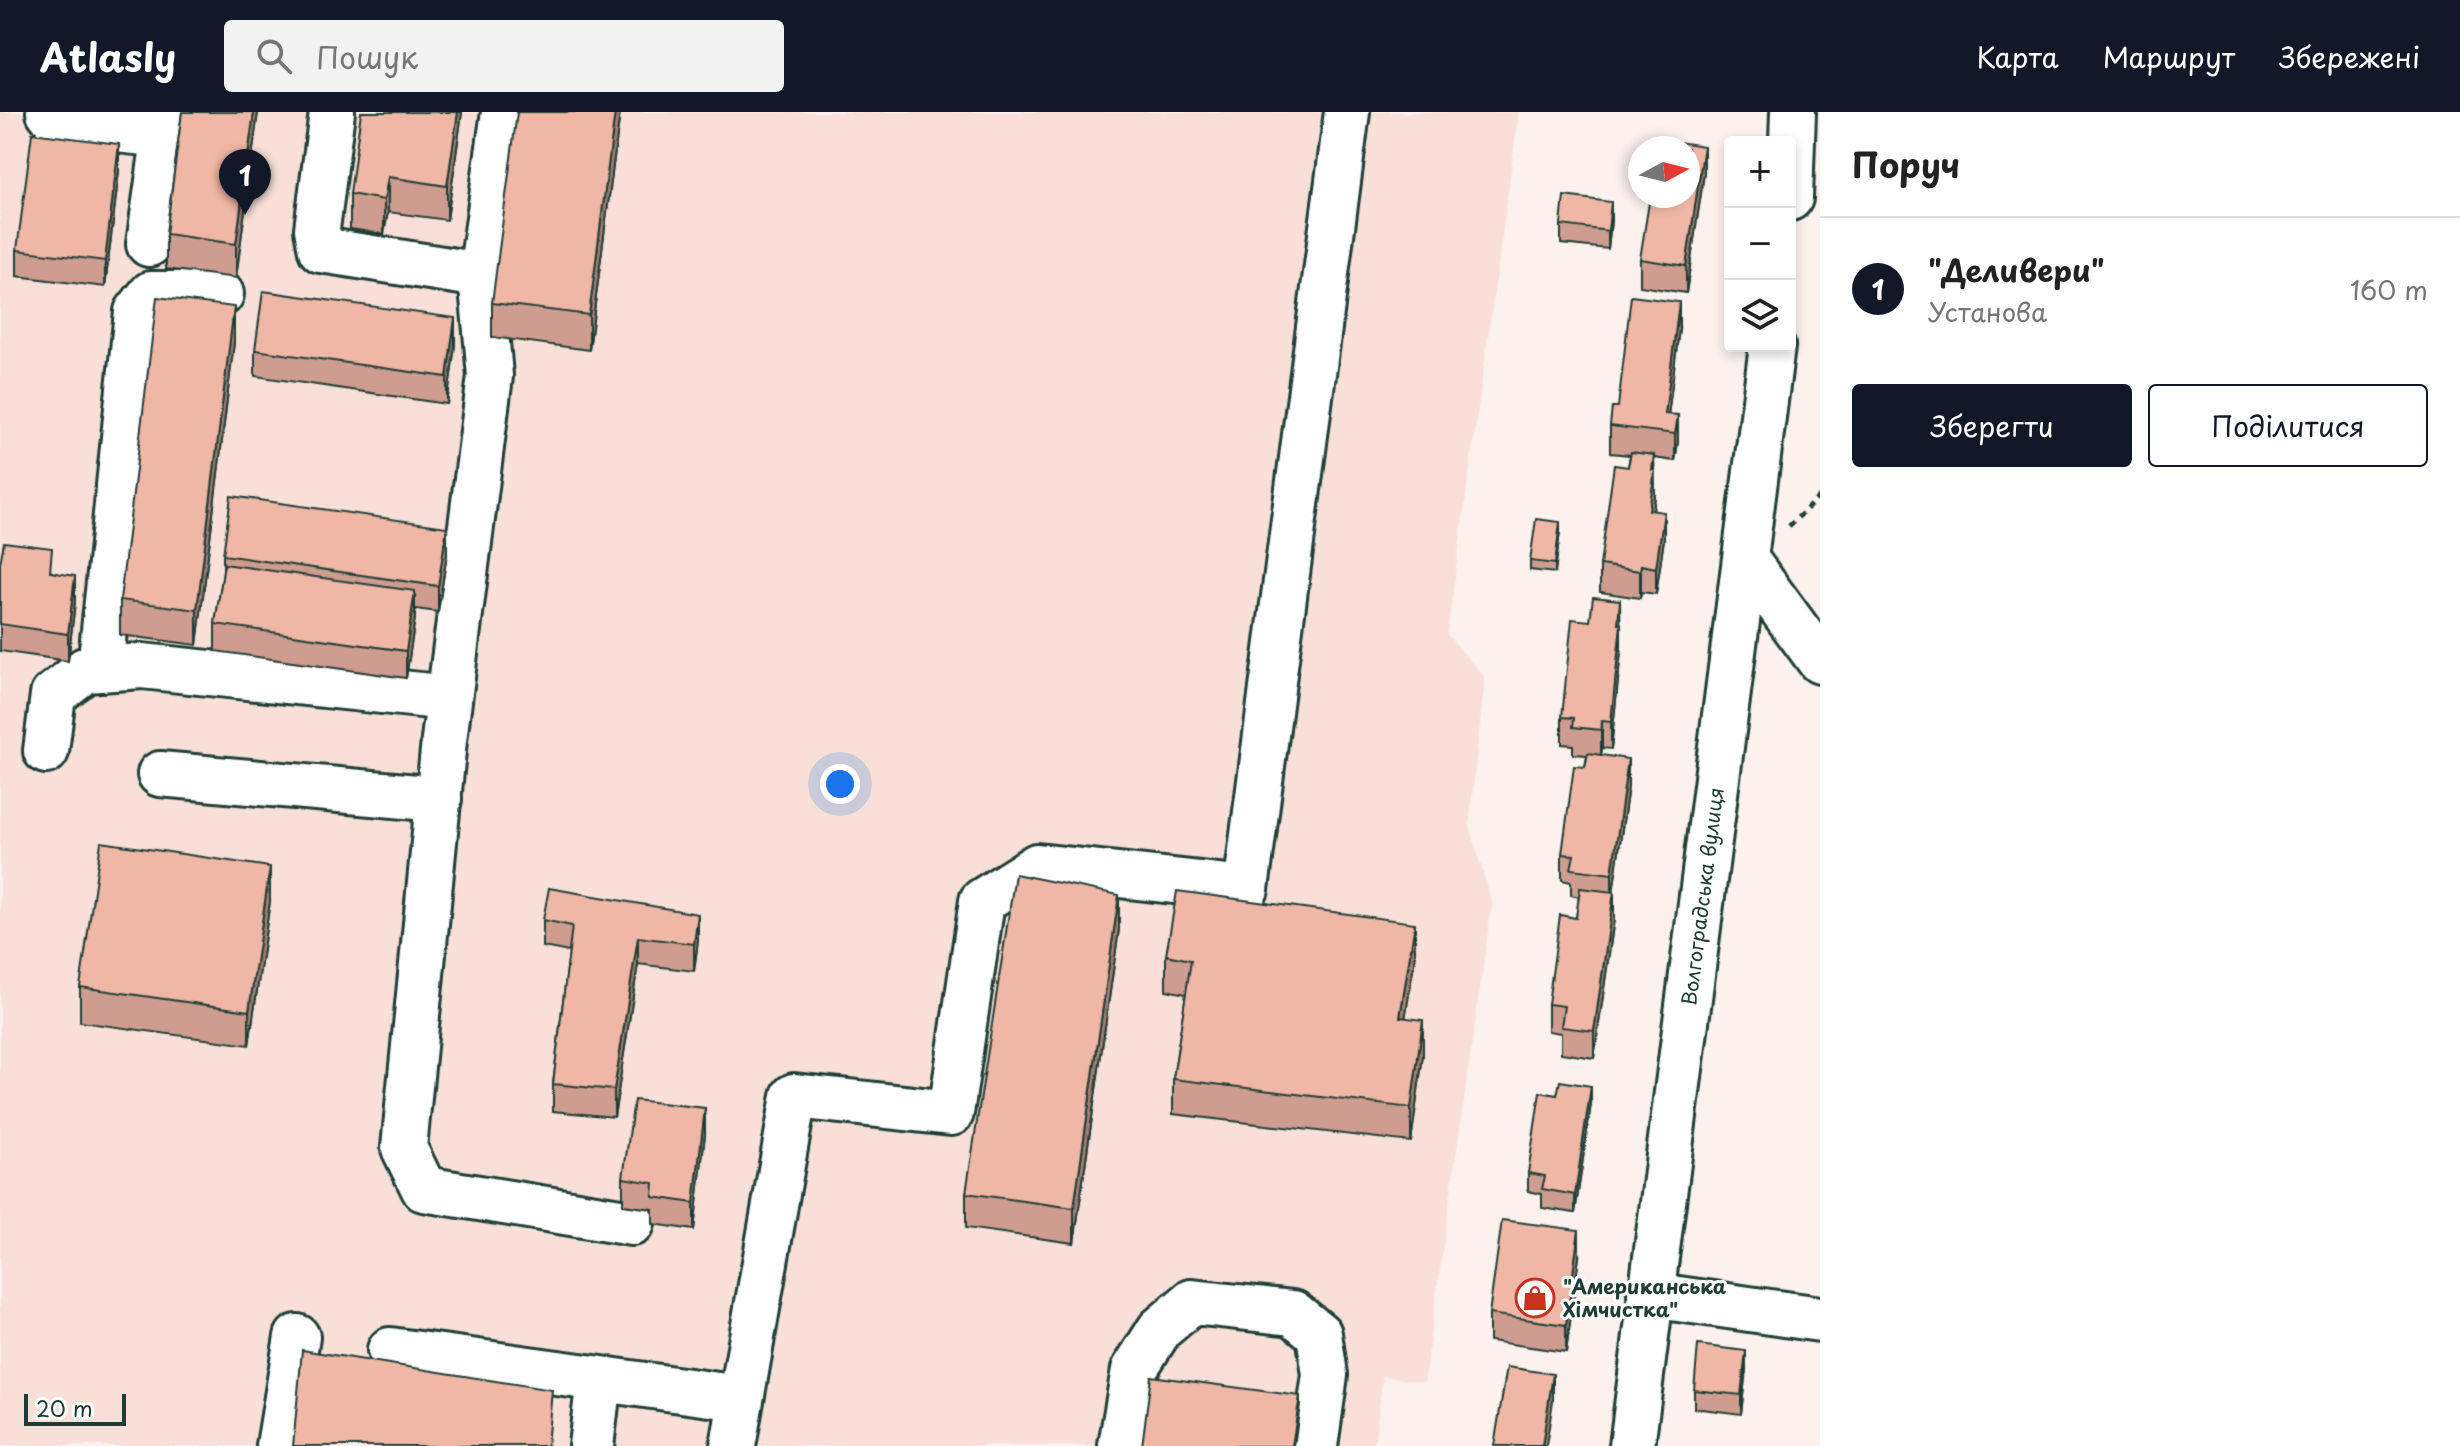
<!DOCTYPE html>
<html lang="uk">
<meta charset="utf-8">
<style>
:root{--surface:#fff;--page:#f2f2f2;--text:#222;--muted:#767676;--line:#e0e0e0;--accent:#111827}
body{margin:0;font-family:"Playpen Sans",sans-serif;background:var(--page);color:var(--text)}
.controls{position:absolute;right:24px;top:24px;display:grid;overflow:hidden;border-radius:8px;box-shadow:0 4px 12px #0003}
.controls button{width:72px;height:72px;display:grid;place-items:center;padding:0;border:0;border-bottom:2px solid var(--line);background:var(--surface);color:var(--text);font:40px sans-serif}
.compass{position:absolute;left:1628px;top:24px;width:72px;height:72px;border-radius:50%;background:var(--surface);box-shadow:0 4px 12px #0003;rotate:83deg}
.scale{position:absolute;left:24px;bottom:20px;width:102px;box-sizing:border-box;padding-left:8px;border:4px solid #1f3d34;border-top:0;font-size:22px;line-height:28px;white-space:nowrap;color:#1f3d34;-webkit-text-stroke:6px #fff;paint-order:stroke}
.you{position:absolute;left:840px;top:672px;width:28px;height:28px;margin:-20px;border:6px solid #fff;border-radius:50%;background:#1a73e8;box-shadow:0 0 0 12px #1a73e833}
.badge{display:grid;place-items:center;width:52px;height:52px;border-radius:50%;background:var(--accent);color:#fff;font-size:26px;font-weight:700}
.pin{position:absolute;translate:-50% -66px;filter:drop-shadow(0 2px 4px #0008)}
.pin::after{content:'';position:absolute;top:42px;width:28px;height:24px;background:inherit;clip-path:polygon(0 0,100% 0,50% 100%)}
.list{margin:0;padding:0;list-style:none}
h2{display:flex;justify-content:space-between;align-items:center;height:104px;margin:0;padding:0 32px;font-size:34px}
h2 small{font-size:26px;font-weight:400;color:var(--muted)}
.list li{display:grid;grid-template-columns:52px 1fr auto;gap:24px;align-items:center;box-sizing:border-box;height:144px;padding:0 32px;border-top:2px solid var(--line)}
.list b{display:block;font-size:30px;white-space:nowrap}
.list p{margin:0;font-size:26px;white-space:nowrap;color:var(--muted)}
.list em{font-size:26px;font-style:normal;color:var(--muted)}
.actions{display:flex;gap:16px;padding:24px 32px}
.actions a{flex:1;padding:18px 0;border:2px solid var(--accent);border-radius:8px;text-align:center;font-size:28px;color:var(--accent)}
.actions .main{background:var(--accent);color:#fff}
.icon{flex:none;width:44px;height:44px;fill:none;stroke:currentColor;stroke-width:2;stroke-linecap:round;stroke-linejoin:round}
.map{position:relative;flex:none;width:1820px;height:1334px;overflow:hidden}
header{display:flex;align-items:center;gap:48px;box-sizing:border-box;height:112px;padding:0 40px;background:var(--accent);color:#fff}
header strong{font-size:38px}
nav{display:flex;gap:44px;margin-inline-start:auto;font-size:28px}
.search{width:560px;height:72px;background:var(--page);display:flex;align-items:center;gap:20px;box-sizing:border-box;padding:0 28px;border-radius:8px;color:var(--muted);font-size:30px}
main{display:flex}
aside{flex:1;background:var(--surface)}
.map>svg:first-child{display:block}
.built{fill:#f8e0d8}
.lines{fill:none;stroke-linecap:round;stroke-linejoin:round}
.minor-casing{stroke:#1f3d34;stroke-width:50}
.path{stroke:#1f3d34;stroke-width:5;stroke-dasharray:6 6;stroke-linecap:butt}
.minor{stroke:#fff;stroke-width:44}
.wall{fill:#ce9d90;stroke:#1f3d34;stroke-width:2}
.shaded-wall{fill:#a88075;stroke:#1f3d34;stroke-width:2}
.building{fill:#f0b7a7;stroke:#1f3d34;stroke-width:2}
.labels{text-anchor:middle;dominant-baseline:central;stroke-width:6;stroke-linejoin:round;paint-order:stroke}
.street-label{font-size:20px;fill:#1f3d34;stroke:#fff}
.poi-label{font-size:20px;font-weight:bold;fill:#1f3d34;stroke:#fff;text-anchor:start}
</style>
<header>
<strong>Atlasly</strong>
<div class="search"><svg class="icon" aria-label="search" viewBox="0 0 24 24"><circle cx="10" cy="10" r="6"/><path d="M15 15l6 6"/></svg>Пошук</div>
<nav><a>Карта</a><a>Маршрут</a><a>Збережені</a></nav>
</header>
<main>
<div class="map">
<svg width="1820" height="1334" viewBox="0 0 1820 1334">
<rect width="100%" height="100%" fill="#fcf1ed"/>
<filter id="ink" filterUnits="userSpaceOnUse"><feTurbulence type="fractalNoise" baseFrequency=".0125" numOctaves="2"/><feDisplacementMap in="SourceGraphic" scale="16" xChannelSelector="R" yChannelSelector="G"/><feConvolveMatrix kernelMatrix="1 2 1 2 8 2 1 2 1" color-interpolation-filters="sRGB"/></filter>
<g filter="url(#ink)">
<!-- built -->
<polygon class="built" points="0,0 1519,0 1447,522 1485,566 1469,713 1492,791 1424,1270 1383,1264 1374,1334 0,1334"/>
<g class="lines">
<defs>
<g id="minor">
<polyline points="49,0 59,12 165,23"/>
<polyline points="332,0 317,117 321,138 481,163"/>
<polyline points="504,0 481,163 490,264 444,628 404,1036 424,1077 632,1111"/>
<polyline points="1790,86 1793,0"/>
<polyline points="149,132 168,0"/>
<polyline points="1746,448 1820,549"/>
<polyline points="100,557 137,200 151,182 221,182"/>
<polyline points="46,639 53,583 85,558 142,554 449,586"/>
<polyline points="160,662 439,687"/>
<polyline points="1650,1183 1820,1207"/>
<polyline points="390,1238 740,1286"/>
<polyline points="279,1334 297,1225"/>
<polyline points="591,1334 599,1267"/>
<polyline points="733,1334 794,984 951,1001 982,789 1037,754 1246,777 1347,0"/>
<polyline points="1121,1334 1134,1258 1160,1217 1192,1190 1293,1201 1319,1222 1325,1263 1315,1334"/>
<path id="s1" d="M1632,1334L1772,234"/>
</g>
</defs>
<!-- minor casing -->
<use href="#minor" class="minor-casing"/>
<!-- path -->
<polyline class="path" points="1789,414 1820,384"/>
<!-- minor -->
<use href="#minor" class="minor"/>
</g>
<!-- wall -->
<g class="wall">
<polygon points="182,0 258,0 236,166 166,157 166,122"/>
<polygon points="462,0 447,108 388,100 384,122 350,117 350,82"/>
<polygon points="620,0 589,238 492,225 492,191"/>
<polygon points="119,59 105,175 17,164 17,138"/>
<polygon points="1704,61 1686,181 1640,174 1640,147"/>
<polygon points="1611,108 1608,137 1561,132 1561,113"/>
<polygon points="1679,217 1668,302 1678,330 1675,349 1654,346 1655,385 1653,399 1664,427 1656,482 1641,480 1640,486 1600,480 1600,453 1628,355 1630,343 1610,341 1610,314 1618,295"/>
<polygon points="234,230 197,533 120,523 120,488"/>
<polygon points="455,233 447,292 255,264 255,238"/>
<polygon points="1560,419 1555,461 1530,458 1530,449"/>
<polygon points="447,442 438,500 415,497 415,506 406,566 215,539 215,512 223,460 223,443"/>
<polygon points="0,451 52,460 75,490 68,549 0,539"/>
<polygon points="1620,488 1621,539 1611,637 1602,636 1601,643 1628,674 1613,780 1614,807 1594,946 1561,941 1561,921 1548,919 1548,892 1576,806 1579,785 1571,783 1571,770 1562,768 1562,742 1585,655 1587,643 1573,642 1573,633 1562,632 1562,605 1590,509"/>
<polygon points="270,789 249,933 80,910 80,875"/>
<polygon points="543,808 698,828 694,859 638,852 614,1005 553,999 553,972 569,840 543,835"/>
<polygon points="1119,817 1074,1131 966,1116 966,1081"/>
<polygon points="1166,843 1415,845 1405,906 1423,943 1411,1030 1173,1002 1173,967 1186,882 1166,878"/>
<polygon points="1591,992 1575,1101 1542,1096 1542,1082 1528,1079 1528,1061"/>
<polygon points="705,1022 694,1118 653,1112 653,1097 623,1093 623,1066"/>
<polygon points="1579,1145 1566,1240 1489,1229 1489,1202"/>
<polygon points="1746,1257 1741,1302 1694,1296 1694,1278"/>
</g>
<!-- shaded-wall -->
<g class="shaded-wall">
<polygon points="254,0 258,0 236,166 236,132"/>
<polygon points="458,0 462,0 447,108 447,74"/>
<polygon points="615,0 620,0 589,238 589,203"/>
<polygon points="119,32 119,59 105,175 105,149"/>
<polygon points="1704,34 1704,61 1686,181 1686,154"/>
<polygon points="388,65 388,100 384,122 384,88"/>
<polygon points="1611,90 1611,108 1608,137 1608,119"/>
<polygon points="1679,190 1679,217 1666,321 1665,302"/>
<polygon points="234,195 234,230 197,533 197,498"/>
<polygon points="455,206 455,233 447,292 447,265"/>
<polygon points="1678,303 1678,330 1675,349 1675,322"/>
<polygon points="1654,343 1655,385 1649,425 1649,398"/>
<polygon points="1664,400 1664,427 1656,482 1656,456"/>
<polygon points="1560,410 1560,419 1555,461 1555,452"/>
<polygon points="447,415 447,442 438,500 438,474"/>
<polygon points="1641,453 1641,480 1640,486 1640,459"/>
<polygon points="75,464 75,490 68,549 68,522"/>
<polygon points="415,479 415,506 406,566 406,539"/>
<polygon points="1621,512 1621,539 1611,637 1611,610"/>
<polygon points="1602,609 1602,636 1601,645 1601,618"/>
<polygon points="1628,647 1628,674 1612,789 1612,762"/>
<polygon points="270,755 270,789 249,933 249,899"/>
<polygon points="1614,780 1614,807 1594,946 1594,919"/>
<polygon points="1119,783 1119,817 1074,1131 1074,1096"/>
<polygon points="698,802 698,828 694,859 694,832"/>
<polygon points="1415,811 1415,845 1400,939 1400,905"/>
<polygon points="638,825 638,852 614,1005 614,978"/>
<polygon points="1423,908 1423,943 1411,1030 1411,996"/>
<polygon points="1591,974 1591,992 1575,1101 1575,1083"/>
<polygon points="705,996 705,1022 694,1118 694,1091"/>
<polygon points="1579,1118 1579,1145 1566,1240 1566,1213"/>
<polygon points="1746,1239 1746,1257 1741,1302 1741,1283"/>
<polygon points="1553,1262 1553,1289 1546,1334 1542,1334"/>
<polygon points="1300,1284 1300,1293 1294,1334 1292,1334"/>
</g>
<!-- building -->
<g class="building">
<polygon points="182,0 254,0 236,132 166,122"/>
<polygon points="361,0 458,0 447,74 388,65 384,88 350,82"/>
<polygon points="517,0 615,0 589,203 492,191"/>
<polygon points="32,21 119,32 105,149 17,138"/>
<polygon points="1659,27 1704,34 1686,154 1640,147 1650,84 1688,84 1688,36 1658,36"/>
<polygon points="1564,84 1611,90 1608,119 1561,113"/>
<polygon points="263,179 455,206 447,265 255,238"/>
<polygon points="1631,184 1679,190 1665,302 1678,303 1675,322 1610,314 1612,295 1618,295"/>
<polygon points="157,185 234,195 197,498 120,488"/>
<polygon points="1631,340 1654,343 1652,358 1655,358 1649,398 1664,400 1656,456 1641,453 1640,459 1600,453 1614,353 1628,355"/>
<polygon points="231,384 447,415 438,474 223,443"/>
<polygon points="1536,407 1560,410 1555,452 1530,449"/>
<polygon points="4,430 52,436 50,460 75,464 68,522 0,512 0,451"/>
<polygon points="224,452 415,479 406,539 215,512"/>
<polygon points="1593,485 1620,488 1618,512 1621,512 1611,610 1602,609 1601,618 1573,615 1574,606 1562,605 1572,507 1590,509"/>
<polygon points="1588,641 1628,647 1612,762 1571,757 1574,743 1562,742 1574,654 1585,655"/>
<polygon points="101,730 270,755 249,899 80,875"/>
<polygon points="1015,762 1119,783 1074,1096 966,1081"/>
<polygon points="549,776 698,802 694,832 638,825 614,978 553,972 572,814 543,808"/>
<polygon points="1580,776 1614,780 1594,919 1561,915 1564,894 1548,892 1560,803 1576,806"/>
<polygon points="1177,779 1415,811 1400,905 1423,908 1411,996 1173,967 1191,848 1166,843"/>
<polygon points="1560,969 1591,974 1575,1083 1542,1077 1545,1064 1528,1061 1540,980 1557,983"/>
<polygon points="634,988 705,996 694,1091 653,1085 654,1071 623,1066"/>
<polygon points="1502,1108 1579,1118 1566,1213 1489,1202"/>
<polygon points="1698,1233 1746,1239 1741,1283 1694,1278"/>
<polygon points="302,1238 552,1278 547,1334 293,1334"/>
<polygon points="1507,1255 1553,1262 1542,1334 1494,1334"/>
<polygon points="1151,1264 1300,1284 1292,1334 1142,1334"/>
</g>
</g>
<!-- icons -->
<defs>
<symbol id="shop-ring" viewBox="-11 -11 22 22"><circle r="9.5" fill="#fff" stroke="#c8321e" stroke-width="1.5"/><path d="M-5-2.5h2.3a2.7 3.5 0 0 1 5.4 0H5L5.5 6h-11ZM-1.5-2.5h3a1.5 2.3 0 0 0-3 0Z" fill="#c8321e"/></symbol>
</defs>
<g fill-rule="evenodd">
<use href="#shop-ring" x="1513" y="1164" width="44" height="44"/>
</g>
<g class="labels">
<!-- street labels -->
<g class="street-label">
<text stroke="none"><textPath href="#s1" startOffset="554">Волгоградська вулиця</textPath></text>
</g>
<!-- poi labels -->
<g class="poi-label">
<text x="1563" y="1174">"Американська<tspan x="1563" dy="23">Хімчистка"</tspan></text>
</g>
</g>
</svg>
<div class="controls">
<button>+</button>
<button>−</button>
<button><svg class="icon" aria-label="layers" viewBox="0 0 24 24"><path d="M12 4l9 5-9 5-9-5zM3 14l9 5 9-5"/></svg></button>
</div>
<svg class="compass" viewBox="-18 -18 36 36"><path d="M0-13l5 13h-10z" fill="#e53935"/><path d="M0 13l5-13h-10z" fill="#767676"/></svg>
<div class="scale">20 m</div>
<div class="you"></div>
<div class="pin badge" style="left:245px;top:103px">1</div>
</div>
<aside>
<h2>Поруч<small></small></h2>
<ul class="list">
<li><span class="badge">1</span><div><b>&quot;Деливери&quot;</b><p>Установа</p></div><em>160 m</em></li>
</ul>
<div class="actions"><a class="main">Зберегти</a><a>Поділитися</a></div>
</aside>
</main>
